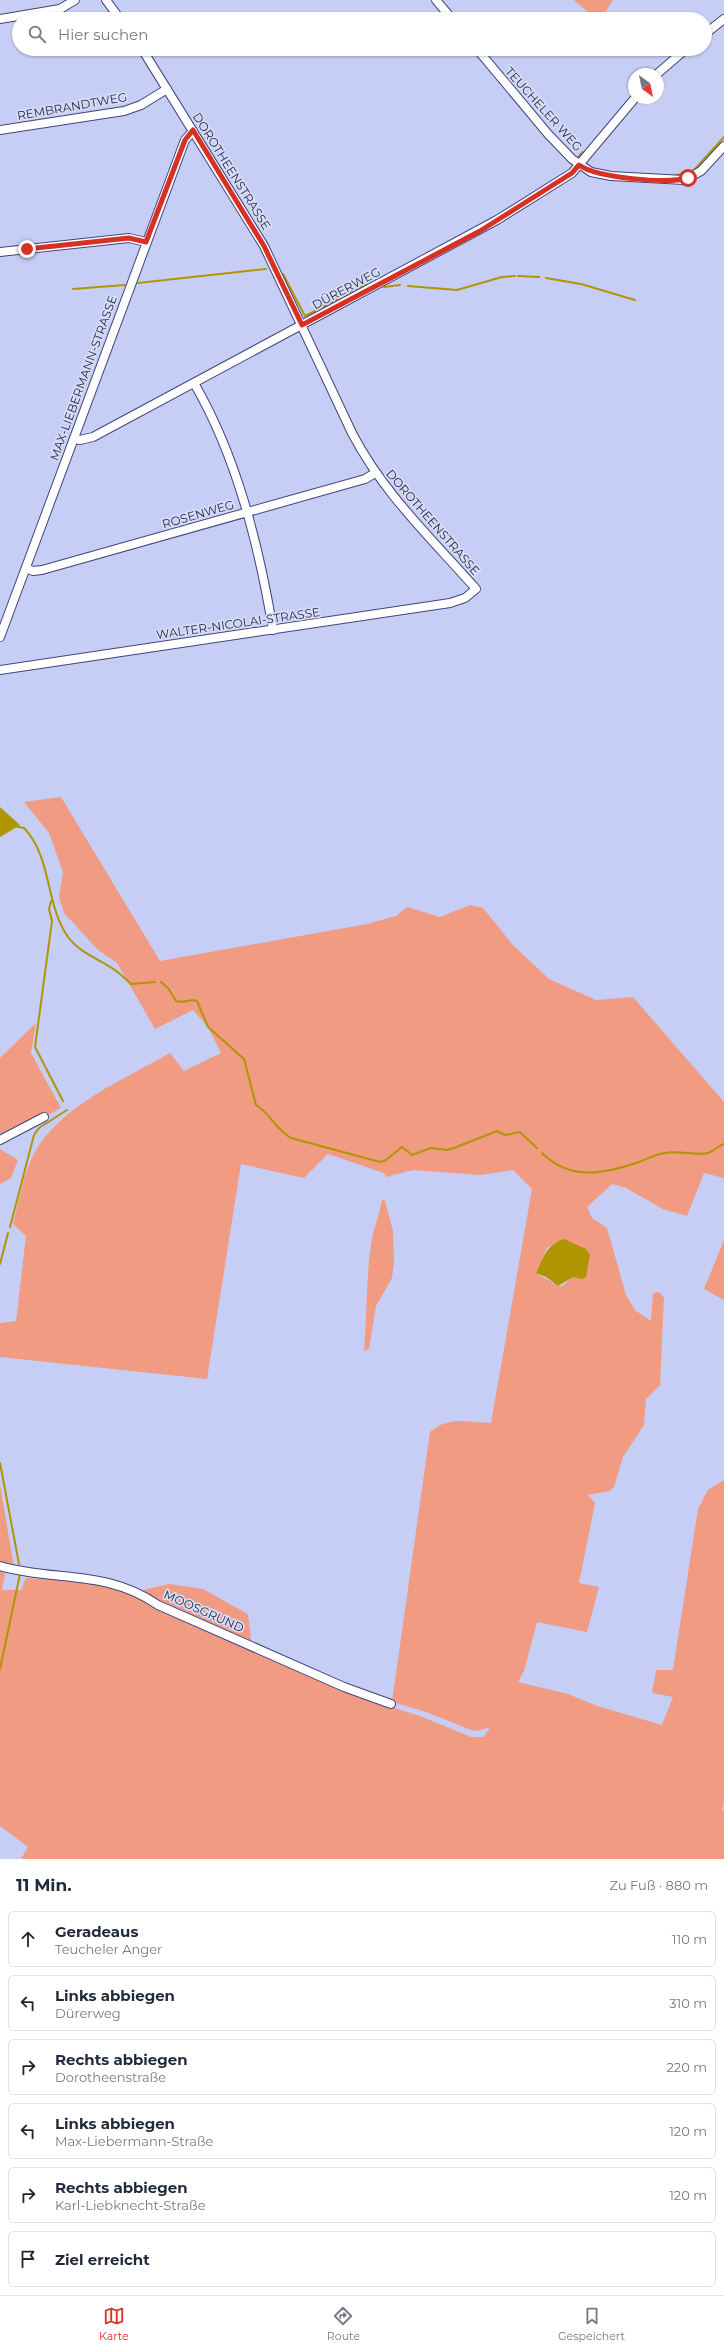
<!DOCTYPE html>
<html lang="de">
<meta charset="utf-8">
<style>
:root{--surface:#fff;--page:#f6f6f7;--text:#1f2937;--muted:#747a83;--line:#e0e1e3;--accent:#d93025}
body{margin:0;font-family:Montserrat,sans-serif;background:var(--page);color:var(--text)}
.compass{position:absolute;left:628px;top:68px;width:36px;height:36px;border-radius:50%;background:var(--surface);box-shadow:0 1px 3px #0004;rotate:147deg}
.stop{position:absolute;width:12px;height:12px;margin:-9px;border:3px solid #d93025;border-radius:50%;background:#fff}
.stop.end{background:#d93025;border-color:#fff;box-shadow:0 1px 4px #0008}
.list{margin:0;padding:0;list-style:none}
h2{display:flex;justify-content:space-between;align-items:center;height:52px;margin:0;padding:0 16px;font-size:17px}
h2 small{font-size:13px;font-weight:400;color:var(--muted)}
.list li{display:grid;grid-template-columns:26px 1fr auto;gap:12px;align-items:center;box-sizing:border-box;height:56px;margin:0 8px 8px;padding:0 8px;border:1px solid var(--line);border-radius:6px}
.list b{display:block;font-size:15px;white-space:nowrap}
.list p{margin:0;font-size:13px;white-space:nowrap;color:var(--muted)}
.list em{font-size:13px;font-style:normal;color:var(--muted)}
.icon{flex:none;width:22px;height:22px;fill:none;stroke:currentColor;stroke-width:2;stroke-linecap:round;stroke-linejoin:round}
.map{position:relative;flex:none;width:724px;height:1859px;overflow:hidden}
.search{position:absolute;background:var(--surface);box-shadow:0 1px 3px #0004;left:12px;right:12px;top:12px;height:44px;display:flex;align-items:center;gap:10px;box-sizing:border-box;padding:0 14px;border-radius:22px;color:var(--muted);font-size:15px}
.sheet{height:436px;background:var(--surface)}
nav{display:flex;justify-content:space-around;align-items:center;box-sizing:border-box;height:56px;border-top:1px solid var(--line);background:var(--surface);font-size:11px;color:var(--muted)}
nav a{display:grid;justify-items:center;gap:2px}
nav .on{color:var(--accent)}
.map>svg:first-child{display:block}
.green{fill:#f19b83;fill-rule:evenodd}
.water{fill:#b09500}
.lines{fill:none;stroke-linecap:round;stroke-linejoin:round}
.stream{stroke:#b09500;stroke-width:2}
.street-casing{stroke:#3e457d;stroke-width:10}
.street{stroke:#fff;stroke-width:8}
.route{stroke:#d93025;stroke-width:5}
.labels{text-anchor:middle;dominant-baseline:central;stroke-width:3.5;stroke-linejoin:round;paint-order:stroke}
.street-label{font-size:12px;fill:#252942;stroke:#d6dcf7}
</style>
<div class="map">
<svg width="724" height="1859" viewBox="0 0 724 1859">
<rect width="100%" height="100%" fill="#c6cef6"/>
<!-- green -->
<g class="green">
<polygon points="574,0 613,0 601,19 596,19"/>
<path d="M61,797L160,961L367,924L396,916L407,907L440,917L470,905L483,908L512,944L549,979L596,1000L633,997L724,1102V1178L704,1173L687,1216L663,1209L626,1188L612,1184L587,1207L592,1218L607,1228L626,1295L635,1310L651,1321L653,1293L659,1292L664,1298L660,1385L646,1399L644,1425L623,1457L614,1487L610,1491L588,1495L595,1503L579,1583L599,1587L587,1632L537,1622L524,1671L518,1682L568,1694L597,1706L662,1725L673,1697L652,1693L656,1670H673L698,1509L708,1490L724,1480V1800L722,1810L724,1811V1859H21L28,1847L0,1826V1569L5,1574L2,1590H21L26,1578L87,1580L130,1593L169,1584L203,1589L248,1614L252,1648L375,1702L420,1716L471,1737H484L490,1727L478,1731L471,1730L426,1712L392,1702L430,1432C450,1415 467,1423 491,1423L532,1189L513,1170L480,1175L413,1170L386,1177L384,1173L328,1154L304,1178L241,1164L207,1379L0,1357V1323L16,1321L26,1236L13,1224C19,1201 23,1174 34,1154C59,1106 125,1079 170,1053L184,1071L221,1053L208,1027L193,1010L155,1029L117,963L98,950L64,913L59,897L63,872L49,833L24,802ZM558,1241L590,1255L588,1264L562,1286H558L536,1273L547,1248Z"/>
<polygon points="36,1023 31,1053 61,1108 0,1141 0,1058"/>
<polygon points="0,1149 18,1160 11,1178 0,1184"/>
<path d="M382,1199L385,1201L393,1231L394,1262L392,1278L376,1306L369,1349L364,1351C367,1315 366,1279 371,1244C373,1229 380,1214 382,1199Z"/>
<polygon points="724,1240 724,1300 704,1289"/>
<polygon points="0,1485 14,1567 0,1564"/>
</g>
<!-- water -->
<g class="water">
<polygon points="0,807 20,825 0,837"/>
<path d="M564,1239L586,1249L590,1255L586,1277L582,1279L573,1277L558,1286L546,1277L536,1273C543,1258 547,1244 564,1239Z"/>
</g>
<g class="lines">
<!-- stream -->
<g class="stream">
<polyline points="579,156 583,152"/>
<polyline points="676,175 689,173 694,170 724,137"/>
<polyline points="283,274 305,316 372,282"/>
<polyline points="518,276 539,277"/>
<polyline points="546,278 581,284 635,300"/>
<polyline points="138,283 266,269"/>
<polyline points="408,286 457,290 502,277 515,276"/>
<polyline points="384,287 400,285"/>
<polyline points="73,289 125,285"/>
<path d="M14,826L24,828C52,857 45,904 68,937C80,953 99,959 115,970C120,974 126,979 131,984L155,982"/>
<polyline points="51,901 49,909 52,921 35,1047 63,1101"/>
<path d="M161,982L168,988L176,1001C184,1004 190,998 197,1001L208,1027L244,1059L256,1105C270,1113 276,1130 291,1138L380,1162L386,1160L402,1147L412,1155L431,1148L447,1150L454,1148L497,1131L505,1135L520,1132L537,1148"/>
<path d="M542,1153C570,1181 604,1174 639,1162C647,1159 656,1154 665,1153C679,1150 695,1156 708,1153C714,1151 718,1146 724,1144"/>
<polyline points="10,1227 34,1135 39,1128 67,1110"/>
<polyline points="0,1264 8,1233"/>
<polyline points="0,1463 19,1564"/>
<polyline points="0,1669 20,1574"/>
</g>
<defs>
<g id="street">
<polyline points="106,0 120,19"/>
<polyline points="436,0 452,19"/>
<polyline points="0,19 60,9 75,0"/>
<polyline points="705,34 724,19"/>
<polyline points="477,49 548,134 572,159 591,172 611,176 684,180 701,171 724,146"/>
<polyline points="657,74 686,49"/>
<polyline points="0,130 124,111 141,105 167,89"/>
<polyline points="0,252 129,238 146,242"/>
<path d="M194,383C237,457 259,546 273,630"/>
<polyline points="74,439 80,440 93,437 497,220 572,173 635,98"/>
<polyline points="26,568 33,571 42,570 365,479 375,473"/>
<polyline points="0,637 185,140 193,131"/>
<path d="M0,670L450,603L465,598L476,589C432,539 383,493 352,433L264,246L142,49"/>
<polyline points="0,1140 44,1117"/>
<path d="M0,1566C56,1582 106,1569 158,1605L344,1687L391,1704"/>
</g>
</defs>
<!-- street casing -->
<use href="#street" class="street-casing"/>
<!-- street -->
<use href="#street" class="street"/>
</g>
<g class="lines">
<!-- route -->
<path class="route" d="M27,249L129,238L146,242L185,140L193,130L264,246L302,325L480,231L572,173L579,165C597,178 667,184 688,178"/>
</g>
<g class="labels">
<!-- street labels -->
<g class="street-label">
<text transform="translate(72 106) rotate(-10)">REMBRANDTWEG</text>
<text transform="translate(544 109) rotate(48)">TEUCHELER WEG</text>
<text transform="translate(232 171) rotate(58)">DOROTHEENSTRASSE</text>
<text transform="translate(346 288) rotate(-28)">DÜRERWEG</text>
<text transform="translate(83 378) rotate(-70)">MAX-LIEBERMANN-STRASSE</text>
<text transform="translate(198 514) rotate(-16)">ROSENWEG</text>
<text transform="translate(433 522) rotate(49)">DOROTHEENSTRASSE</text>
<text transform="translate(238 623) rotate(-8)">WALTER-NICOLAI-STRASSE</text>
<text transform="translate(204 1611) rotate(24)">MOOSGRUND</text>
</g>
</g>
</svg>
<svg class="compass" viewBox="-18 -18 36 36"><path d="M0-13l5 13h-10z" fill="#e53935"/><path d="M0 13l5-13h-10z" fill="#747a83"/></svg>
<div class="stop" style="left:688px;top:178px"></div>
<div class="stop end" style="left:27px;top:249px"></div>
<div class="search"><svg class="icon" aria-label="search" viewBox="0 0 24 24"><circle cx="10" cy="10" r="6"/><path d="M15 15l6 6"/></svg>Hier suchen</div>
</div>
<section class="sheet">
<h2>11 Min.<small>Zu Fuß · 880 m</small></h2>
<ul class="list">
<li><svg class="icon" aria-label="ahead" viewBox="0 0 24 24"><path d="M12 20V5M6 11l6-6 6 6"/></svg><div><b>Geradeaus</b><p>Teucheler Anger</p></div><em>110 m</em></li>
<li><svg class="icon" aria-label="left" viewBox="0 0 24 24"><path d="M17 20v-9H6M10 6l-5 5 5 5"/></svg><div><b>Links abbiegen</b><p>Dürerweg</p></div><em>310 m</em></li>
<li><svg class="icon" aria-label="right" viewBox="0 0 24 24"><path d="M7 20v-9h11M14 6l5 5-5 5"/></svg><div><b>Rechts abbiegen</b><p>Dorotheenstraße</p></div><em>220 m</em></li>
<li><svg class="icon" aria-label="left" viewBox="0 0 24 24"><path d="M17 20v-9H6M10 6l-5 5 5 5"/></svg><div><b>Links abbiegen</b><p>Max-Liebermann-Straße</p></div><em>120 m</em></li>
<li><svg class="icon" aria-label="right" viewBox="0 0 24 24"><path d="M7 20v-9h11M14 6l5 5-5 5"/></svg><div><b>Rechts abbiegen</b><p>Karl-Liebknecht-Straße</p></div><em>120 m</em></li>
<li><svg class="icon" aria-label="arrive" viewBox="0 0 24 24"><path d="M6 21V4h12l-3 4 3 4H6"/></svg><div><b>Ziel erreicht</b></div></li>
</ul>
</section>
<nav>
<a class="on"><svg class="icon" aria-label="map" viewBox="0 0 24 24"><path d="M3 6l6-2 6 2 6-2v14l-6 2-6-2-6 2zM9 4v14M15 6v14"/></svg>Karte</a>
<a><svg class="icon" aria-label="directions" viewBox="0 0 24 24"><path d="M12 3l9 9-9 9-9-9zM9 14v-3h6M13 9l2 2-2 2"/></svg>Route</a>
<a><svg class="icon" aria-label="saved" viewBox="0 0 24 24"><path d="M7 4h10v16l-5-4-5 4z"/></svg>Gespeichert</a>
</nav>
